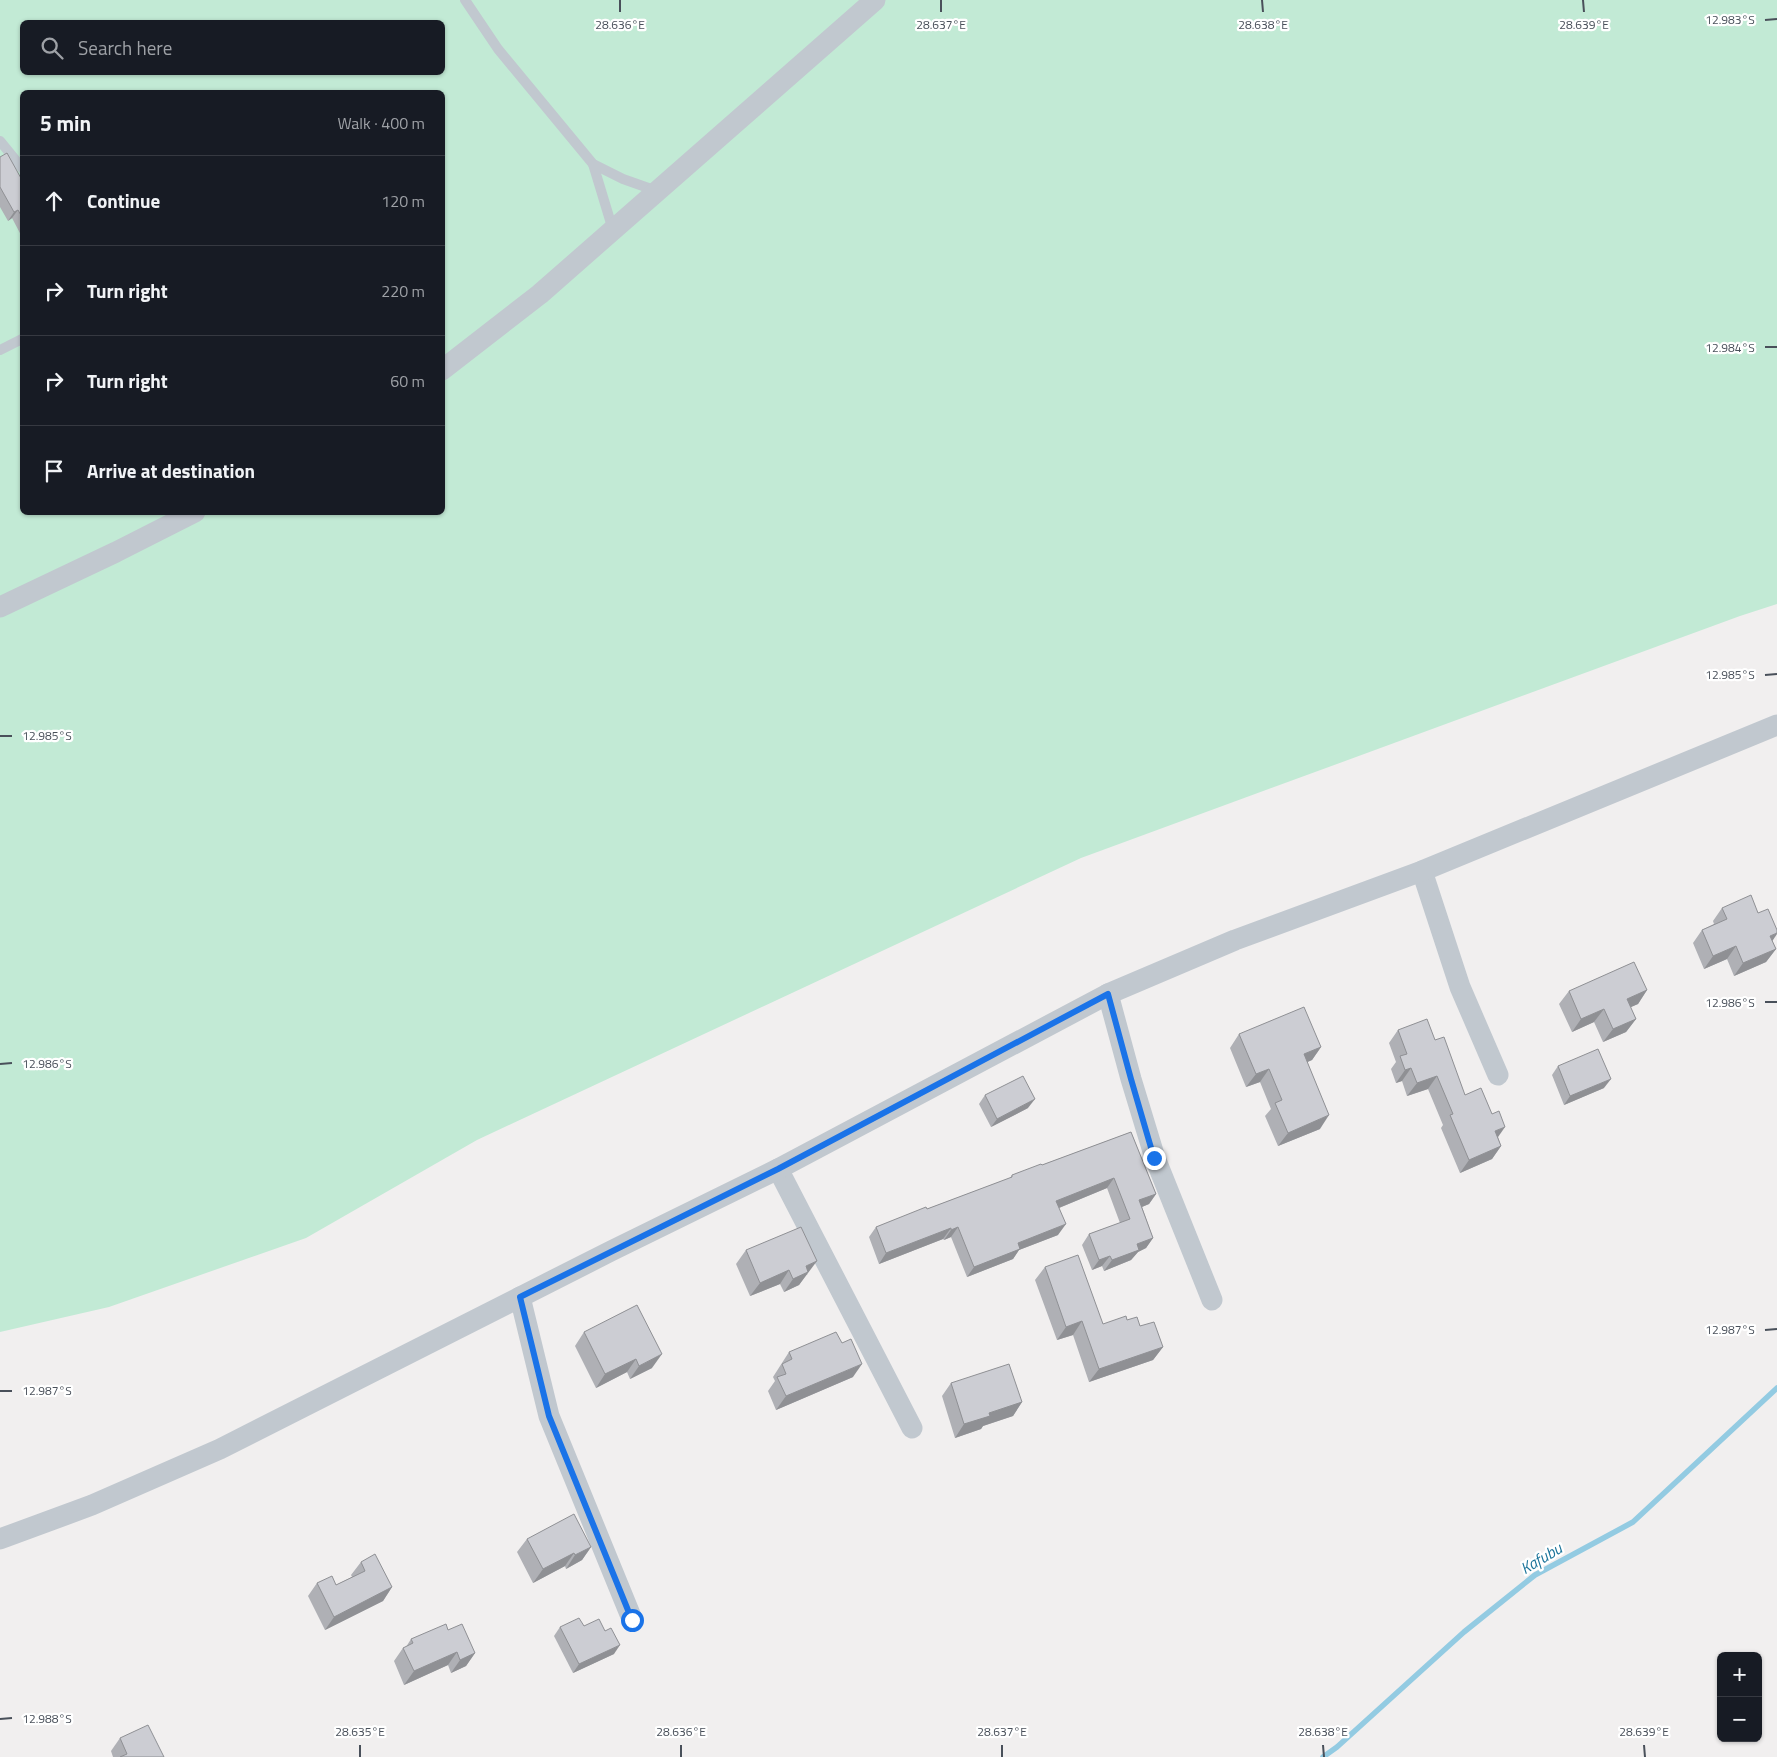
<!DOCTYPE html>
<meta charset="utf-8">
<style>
:root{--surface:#171b24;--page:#20242c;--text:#f1f3f6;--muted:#9ea1a6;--line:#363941}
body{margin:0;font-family:"Titillium Web",sans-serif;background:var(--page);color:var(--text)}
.controls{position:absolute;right:15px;bottom:15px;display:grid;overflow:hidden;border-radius:8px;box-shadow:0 1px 4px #0004}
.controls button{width:45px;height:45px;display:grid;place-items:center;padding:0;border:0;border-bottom:1px solid var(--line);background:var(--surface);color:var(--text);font:25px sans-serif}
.stop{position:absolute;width:15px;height:15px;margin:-11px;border:4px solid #1a73e8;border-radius:50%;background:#fff}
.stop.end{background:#1a73e8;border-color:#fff;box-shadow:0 1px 5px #0008}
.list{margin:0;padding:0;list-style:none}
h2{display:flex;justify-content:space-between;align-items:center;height:65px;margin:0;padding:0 20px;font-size:21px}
h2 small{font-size:16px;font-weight:400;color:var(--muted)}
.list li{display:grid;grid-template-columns:32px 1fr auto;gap:15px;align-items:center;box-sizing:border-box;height:90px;padding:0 20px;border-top:1px solid var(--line)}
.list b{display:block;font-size:19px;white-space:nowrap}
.list em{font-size:16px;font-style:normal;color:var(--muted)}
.icon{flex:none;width:28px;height:28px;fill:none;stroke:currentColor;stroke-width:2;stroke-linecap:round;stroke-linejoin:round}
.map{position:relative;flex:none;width:1777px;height:1757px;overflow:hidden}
.search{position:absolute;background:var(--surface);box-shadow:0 1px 4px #0004;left:20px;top:20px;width:425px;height:55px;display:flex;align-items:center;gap:12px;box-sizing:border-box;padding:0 18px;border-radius:8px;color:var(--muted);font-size:19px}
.panel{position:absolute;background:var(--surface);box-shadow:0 1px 4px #0004;left:20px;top:90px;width:425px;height:425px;border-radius:8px}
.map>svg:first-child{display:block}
.green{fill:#c2ead5;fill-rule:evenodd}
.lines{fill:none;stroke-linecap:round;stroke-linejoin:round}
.stream{stroke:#93cbe2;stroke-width:5.5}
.lane{stroke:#c1c8cf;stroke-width:10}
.street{stroke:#c1c8cf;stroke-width:21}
.wall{fill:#afb0b5}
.shaded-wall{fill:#8f9094}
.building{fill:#cccdd3;stroke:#8f9094}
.route{stroke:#1a73e8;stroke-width:6}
.ticks{fill:none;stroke:#49505a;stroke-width:2}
.labels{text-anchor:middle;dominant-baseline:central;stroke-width:4.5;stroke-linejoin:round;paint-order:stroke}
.water-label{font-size:16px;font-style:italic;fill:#1b749a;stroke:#fff}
.ticks-label{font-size:12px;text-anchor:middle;fill:#49505a;stroke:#fff;stroke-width:4.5;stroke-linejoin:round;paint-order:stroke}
</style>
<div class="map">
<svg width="1777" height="1757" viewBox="0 0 1777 1757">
<rect width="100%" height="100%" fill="#f1efef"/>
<!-- green -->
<path class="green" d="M0,0H1777V604L1740,616L1081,858L477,1140L306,1238L109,1307L0,1332ZM22,22H442V72H22ZM22,92H442V512H22Z"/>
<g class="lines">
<!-- stream -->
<polyline class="stream" points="1323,1757 1337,1747 1464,1632 1535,1575 1633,1522 1777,1388"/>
<!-- lane -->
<g class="lane">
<polyline points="465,0 498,49 593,164 623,179 657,191"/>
<polyline points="0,141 22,168"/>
<polyline points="593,164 613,230"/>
<polyline points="0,350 22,339"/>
</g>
<!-- street -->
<g class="street">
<polyline points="442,370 540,294 875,0"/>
<polyline points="0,607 116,552 195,512"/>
<polyline points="1422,871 1460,987 1498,1075"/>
<polyline points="1108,994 1131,1079 1155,1158 1212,1300"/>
<polyline points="778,1169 912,1428"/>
<polyline points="520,1297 549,1416 632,1619"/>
<polyline points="0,1539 92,1505 220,1449 611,1251 778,1169 1108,994 1235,940 1422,871 1777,725"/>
</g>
</g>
<!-- wall -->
<g class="wall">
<polygon points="0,157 22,180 22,237 12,218 8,221 0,207"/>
<polygon points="1722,908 1758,913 1776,949 1766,962 1734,976 1727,959 1704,969 1693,943 1702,930 1714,924 1713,921"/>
<polygon points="1647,990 1638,1004 1630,1007 1636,1019 1626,1032 1603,1042 1594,1022 1572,1032 1559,1004 1569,991"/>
<polygon points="1398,1030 1435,1040 1465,1095 1498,1137 1501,1146 1492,1159 1460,1173 1441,1128 1443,1125 1428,1089 1407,1096 1402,1081 1396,1083 1391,1069 1396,1062 1389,1043"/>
<polygon points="1239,1034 1321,1047 1312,1060 1307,1062 1320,1129 1278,1146 1265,1116 1271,1109 1260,1082 1246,1087 1230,1048"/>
<polygon points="1558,1066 1604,1088 1564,1105 1552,1075"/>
<polygon points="985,1095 1028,1108 991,1127 979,1104"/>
<polygon points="1131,1132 1156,1194 1149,1204 1142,1207 1153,1238 1146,1248 1138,1252 1131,1260 1104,1271 1102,1266 1092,1270 1082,1245 1089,1234 1120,1223 1107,1188 1059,1208 1058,1235 1019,1250 1013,1259 967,1277 951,1237 944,1240 943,1239 879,1264 869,1237 876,1227 927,1209 1010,1178 1012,1175 1042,1165"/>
<polygon points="746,1250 808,1275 806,1275 799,1285 784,1292 780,1284 750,1296 736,1264"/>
<polygon points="1045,1267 1103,1324 1127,1320 1140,1326 1163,1347 1153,1360 1089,1382 1073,1335 1057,1340 1035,1280"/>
<polygon points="584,1332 652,1368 630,1379 627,1372 596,1388 575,1346"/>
<polygon points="789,1352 853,1377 776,1410 768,1391 775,1381 773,1377"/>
<polygon points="951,1383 1022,1402 1013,1416 983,1426 981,1429 955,1438 942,1396"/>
<polygon points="527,1539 591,1547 582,1560 566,1569 565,1566 533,1583 517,1552"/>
<polygon points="361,1562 392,1587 383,1601 325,1630 308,1596 317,1583 336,1585 352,1577 351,1575"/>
<polygon points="584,1626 614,1654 573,1673 554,1636 560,1627"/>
<polygon points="448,1630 475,1653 466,1666 451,1673 448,1665 404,1685 394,1661 403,1648 406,1647 411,1639"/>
<polygon points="120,1738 164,1757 113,1757 111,1751"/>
</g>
<!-- shaded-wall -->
<g class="shaded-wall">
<polygon points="18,210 12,218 8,221 14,212"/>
<polygon points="1777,933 1777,934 1769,946 1770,936"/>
<polygon points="1736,946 1727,959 1704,969 1713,956"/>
<polygon points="1776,949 1766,962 1734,976 1743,963"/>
<polygon points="1647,990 1638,1004 1618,1013 1627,999"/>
<polygon points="1604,1009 1594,1022 1572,1032 1581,1019"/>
<polygon points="1636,1019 1626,1032 1603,1042 1613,1029"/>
<polygon points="1321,1047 1312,1060 1294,1068 1304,1054"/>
<polygon points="1411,1068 1402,1081 1396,1083 1405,1070"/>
<polygon points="1269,1069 1260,1082 1246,1087 1256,1074"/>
<polygon points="1437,1076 1428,1089 1407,1096 1417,1083"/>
<polygon points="1611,1079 1604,1088 1564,1105 1570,1096"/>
<polygon points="1035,1099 1028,1108 991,1127 997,1119"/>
<polygon points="1329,1115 1320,1129 1278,1146 1288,1133"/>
<polygon points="1505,1127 1496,1140 1495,1131"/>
<polygon points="1501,1146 1492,1159 1460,1173 1469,1160"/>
<polygon points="1114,1178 1107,1188 1049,1212 1056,1201"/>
<polygon points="1156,1194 1149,1204 1132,1211 1139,1200"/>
<polygon points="1066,1224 1058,1235 1019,1250 1013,1259 967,1277 974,1267 1018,1243"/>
<polygon points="958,1227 951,1237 944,1240 951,1230"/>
<polygon points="951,1228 943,1239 879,1264 886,1253"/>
<polygon points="1153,1238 1146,1248 1138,1252 1131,1260 1104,1271 1112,1260 1137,1244"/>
<polygon points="1110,1256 1102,1266 1092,1270 1099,1260"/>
<polygon points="817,1261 799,1285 784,1292 793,1279 806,1266"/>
<polygon points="789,1270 780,1284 750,1296 760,1283"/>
<polygon points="1082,1321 1073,1335 1057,1340 1066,1327"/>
<polygon points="1163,1347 1153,1360 1089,1382 1099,1369"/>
<polygon points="662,1354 652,1368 630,1379 639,1366"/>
<polygon points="636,1359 627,1372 596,1388 605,1374"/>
<polygon points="862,1364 853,1377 776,1410 786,1396"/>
<polygon points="1022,1402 1013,1416 983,1426 981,1429 955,1438 964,1424 989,1413"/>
<polygon points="591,1547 582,1560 566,1569 575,1555"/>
<polygon points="574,1553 565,1566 533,1583 543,1569"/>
<polygon points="392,1587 383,1601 325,1630 334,1617"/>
<polygon points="620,1645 614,1654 573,1673 579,1664"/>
<polygon points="457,1652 448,1665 404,1685 414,1671"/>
<polygon points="475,1653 466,1666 451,1673 460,1660"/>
</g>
<!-- building -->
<g class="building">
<polygon points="7,153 22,180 22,217 18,210 14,212 0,187 0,157"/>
<polygon points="1751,895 1758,913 1768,909 1777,930 1777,933 1770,936 1776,949 1743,963 1736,946 1713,956 1702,930 1727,919 1722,908"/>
<polygon points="1634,962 1647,990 1627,999 1636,1019 1613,1029 1604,1009 1581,1019 1569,991"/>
<polygon points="1304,1007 1321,1047 1304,1054 1329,1115 1288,1133 1275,1103 1282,1100 1269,1069 1256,1074 1239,1034"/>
<polygon points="1427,1019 1435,1040 1444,1037 1465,1095 1481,1088 1492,1114 1499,1111 1505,1127 1495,1131 1501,1146 1469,1160 1450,1115 1453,1114 1437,1076 1417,1083 1411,1068 1405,1070 1400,1056 1407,1054 1398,1030"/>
<polygon points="1598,1049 1611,1079 1570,1096 1558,1066"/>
<polygon points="1023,1076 1035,1099 997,1119 985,1095"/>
<polygon points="1131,1132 1156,1194 1139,1200 1153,1238 1137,1244 1139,1250 1112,1260 1110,1256 1099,1260 1089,1234 1130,1219 1114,1178 1056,1201 1066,1224 1018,1243 1020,1249 974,1267 958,1227 951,1230 951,1228 886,1253 876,1227 926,1207 927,1209 1012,1177 1012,1175 1041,1164 1042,1165"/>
<polygon points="801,1227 817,1261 806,1266 808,1272 793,1279 789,1270 760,1283 746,1250"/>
<polygon points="1078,1255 1103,1324 1126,1316 1127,1320 1137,1317 1140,1326 1154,1322 1163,1347 1099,1369 1082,1321 1066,1327 1045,1267"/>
<polygon points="637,1305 662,1354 639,1366 636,1359 605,1374 584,1332"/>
<polygon points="836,1332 842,1343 851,1339 862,1364 786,1396 777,1377 786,1374 782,1364 792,1359 789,1352"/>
<polygon points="1009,1364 1022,1402 989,1413 990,1416 964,1424 951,1383"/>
<polygon points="574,1514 591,1547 575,1555 574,1553 543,1569 527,1539"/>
<polygon points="375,1554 392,1587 334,1617 317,1583 332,1576 336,1585 365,1571 361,1562"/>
<polygon points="579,1618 584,1626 599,1619 605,1631 611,1628 620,1645 579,1664 560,1627"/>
<polygon points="446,1624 448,1630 462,1624 475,1653 460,1660 457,1652 414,1671 403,1648 413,1643 411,1639"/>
<polygon points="148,1725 164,1757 120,1757 127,1754 120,1738"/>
</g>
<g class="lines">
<!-- route -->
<polyline class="route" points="632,1620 549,1416 520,1297 778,1169 1108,994 1131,1079 1154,1158"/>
</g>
<!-- ticks -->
<path class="ticks" d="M620,0V12M941,0V12M1262,0L1263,12M1583,0L1584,12M1765,20L1777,19M1765,347H1777M1765,675L1777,674M0,736H12M1765,1002H1777M0,1064L12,1063M1765,1330L1777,1329M0,1391H12M0,1719L12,1718M360,1745V1757M681,1745V1757M1002,1745V1757M1323,1745L1324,1757M1644,1745L1645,1757"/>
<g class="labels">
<!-- water labels -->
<g class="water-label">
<text transform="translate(1541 1558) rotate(-31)">Kafubu</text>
</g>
</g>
<g class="ticks-label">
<text x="1730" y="24">12.983°S</text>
<text x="620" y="29">28.636°E</text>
<text x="941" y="29">28.637°E</text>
<text x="1263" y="29">28.638°E</text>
<text x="1584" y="29">28.639°E</text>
<text x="1730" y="352">12.984°S</text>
<text x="1730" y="679">12.985°S</text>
<text x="47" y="740">12.985°S</text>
<text x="1730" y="1007">12.986°S</text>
<text x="47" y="1068">12.986°S</text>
<text x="1730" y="1334">12.987°S</text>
<text x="47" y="1395">12.987°S</text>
<text x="47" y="1723">12.988°S</text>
<text x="360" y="1736">28.635°E</text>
<text x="681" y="1736">28.636°E</text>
<text x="1002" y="1736">28.637°E</text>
<text x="1323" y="1736">28.638°E</text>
<text x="1644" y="1736">28.639°E</text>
</g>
</svg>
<div class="controls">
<button>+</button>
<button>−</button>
</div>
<div class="stop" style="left:632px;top:1620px"></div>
<div class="stop end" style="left:1154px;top:1158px"></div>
<div class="search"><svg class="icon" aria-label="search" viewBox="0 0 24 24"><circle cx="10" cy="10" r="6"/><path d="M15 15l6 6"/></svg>Search here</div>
<section class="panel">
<h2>5 min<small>Walk · 400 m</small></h2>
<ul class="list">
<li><svg class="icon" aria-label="ahead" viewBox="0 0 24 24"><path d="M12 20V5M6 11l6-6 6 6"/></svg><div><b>Continue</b></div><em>120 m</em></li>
<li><svg class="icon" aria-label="right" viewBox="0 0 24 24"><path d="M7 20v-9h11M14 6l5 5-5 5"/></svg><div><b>Turn right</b></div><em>220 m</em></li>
<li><svg class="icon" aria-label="right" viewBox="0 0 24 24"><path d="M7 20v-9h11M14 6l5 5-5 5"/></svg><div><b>Turn right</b></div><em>60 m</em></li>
<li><svg class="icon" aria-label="arrive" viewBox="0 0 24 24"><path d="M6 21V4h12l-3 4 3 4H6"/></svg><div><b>Arrive at destination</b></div></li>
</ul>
</section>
</div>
